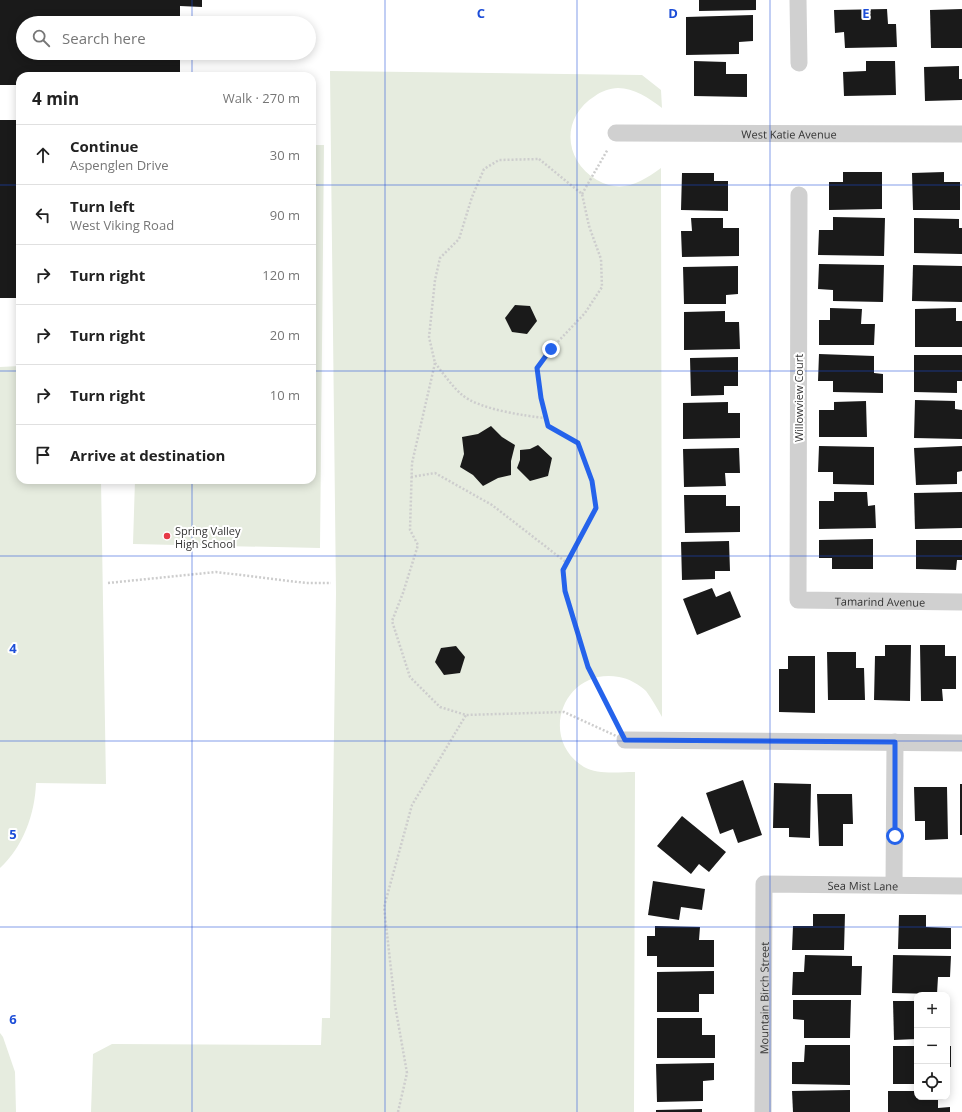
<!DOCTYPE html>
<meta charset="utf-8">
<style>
:root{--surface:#fff;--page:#f2f2f2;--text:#222;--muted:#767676;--line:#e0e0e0}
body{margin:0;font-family:"Open Sans",sans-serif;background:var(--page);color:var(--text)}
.controls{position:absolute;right:12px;bottom:12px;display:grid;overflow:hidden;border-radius:8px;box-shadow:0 2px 10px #0003}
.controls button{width:36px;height:36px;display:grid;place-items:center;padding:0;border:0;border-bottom:1px solid var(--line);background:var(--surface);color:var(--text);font:20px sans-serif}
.stop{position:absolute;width:12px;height:12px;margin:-9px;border:3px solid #2563eb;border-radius:50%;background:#fff}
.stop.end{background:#2563eb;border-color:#fff;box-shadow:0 1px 4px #0008}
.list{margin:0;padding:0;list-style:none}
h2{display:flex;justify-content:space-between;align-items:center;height:52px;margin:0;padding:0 16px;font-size:17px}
h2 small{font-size:13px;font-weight:400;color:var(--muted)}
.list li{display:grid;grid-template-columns:26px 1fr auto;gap:12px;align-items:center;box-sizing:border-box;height:60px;padding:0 16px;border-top:1px solid var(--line)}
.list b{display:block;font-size:15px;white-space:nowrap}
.list p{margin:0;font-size:13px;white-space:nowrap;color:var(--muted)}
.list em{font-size:13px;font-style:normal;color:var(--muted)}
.icon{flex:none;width:22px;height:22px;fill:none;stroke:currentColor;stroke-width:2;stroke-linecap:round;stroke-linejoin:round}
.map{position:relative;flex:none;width:962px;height:1112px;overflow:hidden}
.search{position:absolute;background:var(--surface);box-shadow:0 2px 10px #0003;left:16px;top:16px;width:300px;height:44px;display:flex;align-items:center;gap:10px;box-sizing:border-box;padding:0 14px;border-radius:22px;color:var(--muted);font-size:15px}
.panel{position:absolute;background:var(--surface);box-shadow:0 2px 10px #0003;left:16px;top:72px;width:300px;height:412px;border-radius:12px}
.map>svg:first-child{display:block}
.green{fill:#e6ecdf}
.building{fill:#1a1a1a}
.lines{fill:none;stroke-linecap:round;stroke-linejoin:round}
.path{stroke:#cdcdcd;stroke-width:2.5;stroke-dasharray:2 2;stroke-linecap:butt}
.street{stroke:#d0d0d0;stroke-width:17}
.route{stroke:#2563eb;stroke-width:5}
.grid{fill:none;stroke:#1d4ed8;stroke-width:1;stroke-opacity:0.55}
.poi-dot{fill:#e63946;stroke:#fff;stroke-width:1.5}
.labels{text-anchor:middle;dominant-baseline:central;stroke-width:4;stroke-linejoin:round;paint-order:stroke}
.street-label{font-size:11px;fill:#333;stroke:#fff}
.poi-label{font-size:11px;fill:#333;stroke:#fff;text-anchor:start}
.grid-label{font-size:13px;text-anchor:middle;font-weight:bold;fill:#1d4ed8;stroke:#fff;stroke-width:4;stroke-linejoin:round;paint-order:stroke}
</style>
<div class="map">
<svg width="962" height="1112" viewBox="0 0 962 1112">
<rect width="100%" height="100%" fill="#fff"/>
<!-- green -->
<g class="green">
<path d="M330,71L642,75L661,90L662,108C649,98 634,88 618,88C610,88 600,92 595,96C561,117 563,160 597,180C622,194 640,183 661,168L662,717C657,708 652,699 646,691C640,685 628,678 619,677C564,667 537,738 584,767C598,775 619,772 635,772L634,1112H91L93,1054L112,1044L321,1045L322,1018H330L336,593Z"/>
<polygon points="312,145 324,145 320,548 133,544 135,480 312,480"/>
<path d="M20,366V480H101L106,784L36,783C35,814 23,847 0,868V367Z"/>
<polygon points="0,1033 3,1037 15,1072 16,1112 0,1112"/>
</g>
<!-- building -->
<g class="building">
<polygon points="0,0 202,0 202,7 180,6 180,23 23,23 23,53 180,53 180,76 20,76 20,85 0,85"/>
<polygon points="699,0 756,0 756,10 699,11"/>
<polygon points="887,9 888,24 896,24 897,47 845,48 844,32 835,33 834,10"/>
<polygon points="962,9 962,48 931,48 930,10"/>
<polygon points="753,15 753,41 739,42 739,54 686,55 686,17"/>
<polygon points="694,61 726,62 726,74 747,74 747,97 694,96"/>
<polygon points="866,61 895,61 896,95 844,96 843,72 866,71"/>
<polygon points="959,66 959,79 962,79 962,100 925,101 924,67"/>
<rect x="0" y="120" width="20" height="178"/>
<polygon points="843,172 882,172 882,209 829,210 829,182 843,182"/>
<polygon points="944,172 944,182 960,182 960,210 913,210 912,173"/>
<polygon points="682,173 714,173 714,181 728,181 728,211 681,210"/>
<polygon points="833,217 885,218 884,256 818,255 819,230 833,230"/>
<polygon points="691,218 723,218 723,228 739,228 739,256 682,257 681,231 692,231"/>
<polygon points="914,218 959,219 959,228 962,228 962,254 914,253"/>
<polygon points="819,264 884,265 883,302 833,301 833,290 818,289"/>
<polygon points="913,265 962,266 962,302 912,301"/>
<polygon points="738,266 738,294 726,295 726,304 684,304 683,267"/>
<polygon points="515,305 530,306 537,321 527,334 512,332 505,318"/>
<polygon points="830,308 862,309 861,324 875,324 874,345 819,345 819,320 830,320"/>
<polygon points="956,308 956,321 962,321 962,347 915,347 915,309"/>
<polygon points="725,311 725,322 739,322 740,349 684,350 684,312"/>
<polygon points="819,354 874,356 874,373 883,374 883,393 833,392 833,381 818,381"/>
<polygon points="914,355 962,355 962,381 957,381 957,393 914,392"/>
<polygon points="738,357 738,386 724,386 724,395 691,396 690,358"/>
<polygon points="915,400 955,401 955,409 962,410 962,439 914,438"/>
<polygon points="866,401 867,437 819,437 819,410 834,410 834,402"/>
<polygon points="728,402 728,413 740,413 740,438 683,439 683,403"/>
<polygon points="491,426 502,437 515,445 511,461 511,475 498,478 483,486 473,475 460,467 464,454 462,437 478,434"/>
<polygon points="538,445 552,458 548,476 530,481 517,468 520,460 520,450 530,449"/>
<polygon points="819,446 874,447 874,485 833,484 833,472 818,472"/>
<polygon points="962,446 962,471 957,472 957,484 916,485 914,448"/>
<polygon points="739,448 740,473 725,473 726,486 684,487 683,449"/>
<polygon points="834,492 867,492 868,506 875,505 876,528 819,529 819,501 834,501"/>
<polygon points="962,492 962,528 915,529 914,493"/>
<polygon points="684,495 726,495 726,506 740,506 740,532 685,533"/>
<polygon points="873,539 873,569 832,569 832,558 819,558 819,540"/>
<polygon points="916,540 962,540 962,560 957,560 956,570 916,569"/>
<polygon points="729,541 730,571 715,571 715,579 682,580 681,542"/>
<polygon points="712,588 716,597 730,591 741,617 697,635 683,599"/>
<polygon points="885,645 911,645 910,701 874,700 875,656 885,656"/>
<polygon points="920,645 945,645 945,656 956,656 956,689 942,689 943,701 921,701"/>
<polygon points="456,646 465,657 460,673 444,675 435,662 441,648"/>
<polygon points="827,652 856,652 856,668 864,668 865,700 828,700"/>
<polygon points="788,656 815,656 815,713 779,712 779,669 788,669"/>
<polygon points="743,780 762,835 738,843 733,829 720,834 706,793"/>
<polygon points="774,783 811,784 810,838 789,837 789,828 773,828"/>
<rect x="960" y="784" width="2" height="51"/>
<polygon points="914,787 947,787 948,839 925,840 925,821 915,821"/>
<polygon points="817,794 852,794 853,824 843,824 843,846 819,846"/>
<polygon points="682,816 726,852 709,872 699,864 691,874 657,846"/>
<polygon points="653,881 705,889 702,910 681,907 679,920 648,915"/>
<polygon points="813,914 845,914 844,950 792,950 793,926 813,926"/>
<polygon points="899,915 926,915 926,927 951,928 951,949 898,949"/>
<polygon points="655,926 700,927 699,940 714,940 714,967 657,967 657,956 647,956 647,936 655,936"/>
<polygon points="805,955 852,956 852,966 862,966 861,995 792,995 793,972 804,972"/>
<polygon points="893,955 951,956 950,977 938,977 937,994 892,993"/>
<polygon points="714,971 714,994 699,994 699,1012 657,1012 657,972"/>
<polygon points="793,1000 851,1000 850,1038 804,1038 804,1020 793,1019"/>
<polygon points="893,1001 917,1001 917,1039 894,1040"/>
<rect x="947" y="1017" width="3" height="22"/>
<polygon points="657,1018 702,1018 702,1035 715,1035 715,1058 657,1058"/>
<polygon points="805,1045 850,1045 850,1085 792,1084 792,1062 804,1062"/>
<rect x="893" y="1046" width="24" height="38"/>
<rect x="947" y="1046" width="4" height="21"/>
<polygon points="714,1063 714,1080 703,1081 703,1101 657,1102 656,1064"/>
<polygon points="850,1090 850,1112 793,1112 792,1091"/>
<polygon points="888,1091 917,1091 917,1097 938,1097 938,1108 950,1107 950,1112 888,1112"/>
<polygon points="702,1109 702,1112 656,1112 656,1110"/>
</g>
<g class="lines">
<!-- path -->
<g class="path">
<polygon points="539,159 582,194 589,226 601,259 602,287 585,313 551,349 537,368 541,398 548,426 578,443 592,481 596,508 563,570 565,591 588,667 625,740 564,712 466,715 440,707 410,677 392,621 403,593 418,545 410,530 412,463 435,363 429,337 435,280 440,258 459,239 472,197 484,169 499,160"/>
<polyline points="582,194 608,149"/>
<path d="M435,363C443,373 451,385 461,394C477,409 525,416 546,418"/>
<polyline points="411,477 435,473 492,505 567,563"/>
<polyline points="108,583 216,572 306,583 331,583"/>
<polyline points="398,1112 407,1073 395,1005 384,907 412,805 466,715"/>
</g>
<!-- street -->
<g class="street">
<polyline points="798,0 799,63"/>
<path id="s1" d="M616,133L962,134"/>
<path id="s2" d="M799,195L798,600L962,602"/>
<polyline points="625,740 962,743"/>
<polyline points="894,885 895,742"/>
<path id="s3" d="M763,1112L764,884L962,886"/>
</g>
</g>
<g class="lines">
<!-- route -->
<polyline class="route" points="551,349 537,368 541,398 548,426 578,443 592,481 596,508 563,570 565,591 588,667 625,740 895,742 895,836"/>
</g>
<!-- grid -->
<path class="grid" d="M192,0V23M385,0V1112M577,0V1112M770,0V1112M192,53V76M0,185H20M312,185H962M0,371H20M312,371H962M192,480V1112M0,556H962M0,741H962M0,927H962"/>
<!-- markers -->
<circle class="poi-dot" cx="167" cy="536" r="4"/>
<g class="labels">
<!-- street labels -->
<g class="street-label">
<text stroke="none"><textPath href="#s1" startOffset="173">West Katie Avenue</textPath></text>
<text transform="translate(798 398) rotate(-90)">Willowview Court</text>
<text stroke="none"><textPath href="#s2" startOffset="487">Tamarind Avenue</textPath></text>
<text stroke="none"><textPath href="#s3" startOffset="327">Sea Mist Lane</textPath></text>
<text stroke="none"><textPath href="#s3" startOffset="114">Mountain Birch Street</textPath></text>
</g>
<!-- poi labels -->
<g class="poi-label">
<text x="175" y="530">Spring Valley<tspan x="175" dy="13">High School</tspan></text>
</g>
</g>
<g class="grid-label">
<text x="481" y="18">C</text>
<text x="673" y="18">D</text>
<text x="866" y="18">E</text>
<text x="13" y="653">4</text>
<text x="13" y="839">5</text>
<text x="13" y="1024">6</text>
</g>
</svg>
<div class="controls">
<button>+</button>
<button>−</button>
<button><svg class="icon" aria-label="locate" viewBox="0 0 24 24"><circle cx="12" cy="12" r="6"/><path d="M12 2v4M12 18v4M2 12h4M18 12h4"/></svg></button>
</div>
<div class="stop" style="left:895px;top:836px"></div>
<div class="stop end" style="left:551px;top:349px"></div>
<div class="search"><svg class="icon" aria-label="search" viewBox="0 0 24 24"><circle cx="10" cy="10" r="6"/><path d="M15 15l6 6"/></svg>Search here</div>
<section class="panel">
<h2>4 min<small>Walk · 270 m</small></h2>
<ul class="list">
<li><svg class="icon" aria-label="ahead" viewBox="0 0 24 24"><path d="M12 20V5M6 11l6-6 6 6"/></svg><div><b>Continue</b><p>Aspenglen Drive</p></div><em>30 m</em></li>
<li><svg class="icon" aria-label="left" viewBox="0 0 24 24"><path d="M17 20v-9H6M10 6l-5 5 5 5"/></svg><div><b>Turn left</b><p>West Viking Road</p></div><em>90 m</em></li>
<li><svg class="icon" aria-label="right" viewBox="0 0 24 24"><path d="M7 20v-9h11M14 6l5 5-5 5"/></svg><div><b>Turn right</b></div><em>120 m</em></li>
<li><svg class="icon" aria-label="right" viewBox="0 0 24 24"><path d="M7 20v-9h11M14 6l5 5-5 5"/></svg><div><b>Turn right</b></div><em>20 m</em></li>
<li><svg class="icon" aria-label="right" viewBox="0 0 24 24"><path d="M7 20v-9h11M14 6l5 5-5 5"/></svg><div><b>Turn right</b></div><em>10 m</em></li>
<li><svg class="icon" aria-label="arrive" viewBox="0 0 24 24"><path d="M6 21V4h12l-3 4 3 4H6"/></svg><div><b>Arrive at destination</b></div></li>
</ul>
</section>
</div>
